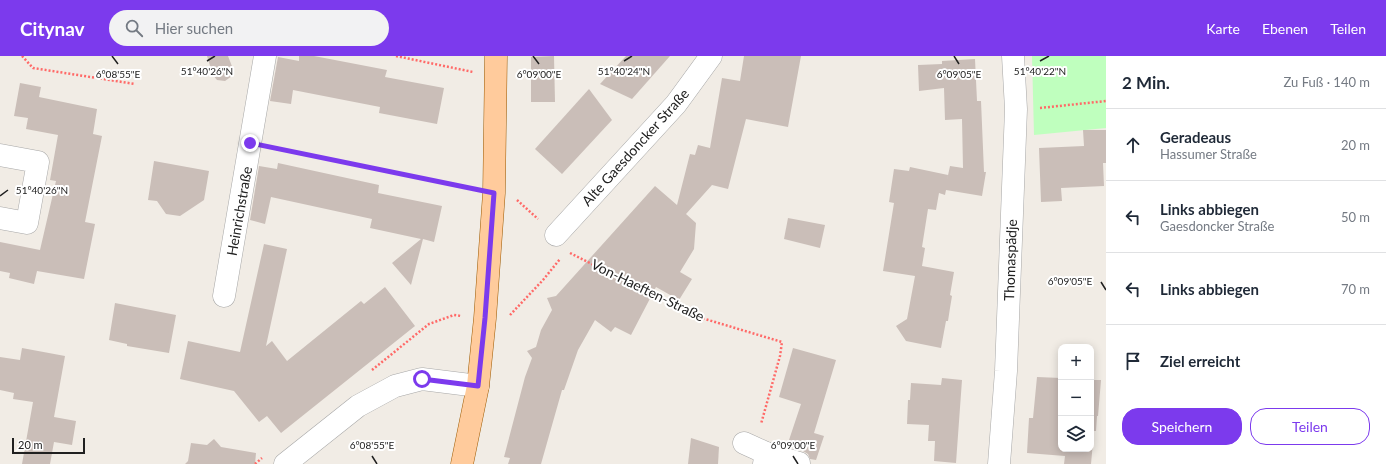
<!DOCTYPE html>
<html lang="de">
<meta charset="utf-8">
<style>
:root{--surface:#fff;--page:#f2f2f3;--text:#1f2937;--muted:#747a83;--line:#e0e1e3;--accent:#7c3aed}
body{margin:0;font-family:Lato,sans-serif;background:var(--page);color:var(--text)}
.controls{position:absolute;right:12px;bottom:12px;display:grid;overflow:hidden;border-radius:8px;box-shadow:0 2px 10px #0003}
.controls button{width:36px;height:36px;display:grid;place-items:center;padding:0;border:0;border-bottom:1px solid var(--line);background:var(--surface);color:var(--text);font:20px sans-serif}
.scale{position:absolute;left:12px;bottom:10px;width:73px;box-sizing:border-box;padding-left:4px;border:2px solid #202020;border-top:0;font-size:11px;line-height:14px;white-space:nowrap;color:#202020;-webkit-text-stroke:3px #fff;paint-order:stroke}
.stop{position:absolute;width:12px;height:12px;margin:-9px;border:3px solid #7c3aed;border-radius:50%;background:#fff}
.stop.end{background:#7c3aed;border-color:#fff;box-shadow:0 1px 4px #0008}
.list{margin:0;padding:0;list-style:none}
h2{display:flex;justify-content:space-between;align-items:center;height:52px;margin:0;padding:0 16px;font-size:17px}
h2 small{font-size:13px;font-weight:400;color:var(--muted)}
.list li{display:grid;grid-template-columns:26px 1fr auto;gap:12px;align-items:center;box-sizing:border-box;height:72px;padding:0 16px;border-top:1px solid var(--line)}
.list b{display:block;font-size:15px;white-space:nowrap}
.list p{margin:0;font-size:13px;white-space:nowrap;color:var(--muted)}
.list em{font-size:13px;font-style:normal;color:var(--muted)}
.actions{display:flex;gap:8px;padding:12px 16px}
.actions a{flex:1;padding:9px 0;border:1px solid var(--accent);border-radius:16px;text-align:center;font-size:14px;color:var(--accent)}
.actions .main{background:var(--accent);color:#fff}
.icon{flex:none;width:22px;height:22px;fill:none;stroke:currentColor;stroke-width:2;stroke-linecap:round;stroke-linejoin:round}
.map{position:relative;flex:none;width:1106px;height:408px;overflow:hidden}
header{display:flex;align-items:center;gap:24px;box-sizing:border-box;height:56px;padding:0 20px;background:var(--accent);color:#fff}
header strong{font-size:19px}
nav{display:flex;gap:22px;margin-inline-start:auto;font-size:14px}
.search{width:280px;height:36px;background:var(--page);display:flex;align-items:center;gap:10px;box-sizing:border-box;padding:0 14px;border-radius:22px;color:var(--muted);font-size:15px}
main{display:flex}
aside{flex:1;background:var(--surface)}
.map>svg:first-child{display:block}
.park{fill:#bfffbe}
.building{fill:#cabeb8}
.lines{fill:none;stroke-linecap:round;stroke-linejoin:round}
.minor-casing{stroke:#a7a7a7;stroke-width:23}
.major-casing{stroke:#9b5900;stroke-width:23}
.path{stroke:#ff6a68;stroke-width:2.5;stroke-dasharray:2 2;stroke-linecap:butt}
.minor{stroke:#fff;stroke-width:22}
.major{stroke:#ffcb9c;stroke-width:22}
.route{stroke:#7c3aed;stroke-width:5}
.ticks{fill:none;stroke:#202020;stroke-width:1.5}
.labels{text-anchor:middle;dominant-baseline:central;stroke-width:4;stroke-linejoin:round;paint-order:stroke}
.street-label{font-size:14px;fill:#202020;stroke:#fff}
.ticks-label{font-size:10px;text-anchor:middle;fill:#202020;stroke:#fff;stroke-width:4;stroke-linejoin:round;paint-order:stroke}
</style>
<header>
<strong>Citynav</strong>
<div class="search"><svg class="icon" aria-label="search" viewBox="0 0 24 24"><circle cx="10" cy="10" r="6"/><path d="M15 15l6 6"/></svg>Hier suchen</div>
<nav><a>Karte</a><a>Ebenen</a><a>Teilen</a></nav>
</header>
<main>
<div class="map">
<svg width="1106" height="408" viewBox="0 0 1106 408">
<rect width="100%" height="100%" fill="#f1ece5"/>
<!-- park -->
<polygon class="park" points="1032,0 1106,0 1106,72 1034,79"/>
<!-- building -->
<g class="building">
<polygon points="207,0 228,0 233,13 232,20 225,25 217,24 213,19"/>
<polygon points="299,0 314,0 387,14 385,21 444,32 437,68 379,57 380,51 293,34 291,48 270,45 278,1 299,5"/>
<polygon points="554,0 555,46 531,46 531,1"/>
<polygon points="626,0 670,0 632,43 600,28"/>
<polygon points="744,0 801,0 788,71 746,63 728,133 712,129 686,158 696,167 694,193 680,216 692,223 679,244 656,231 631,279 615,271 611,276 595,264 578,294 564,334 562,334 541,408 508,408 510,402 504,401 525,321 532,302 527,295 536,291 541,274 552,254 547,242 556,240 655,130 677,149 690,98 695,99 698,89 710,92 722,22 740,25"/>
<polygon points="975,3 977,45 981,45 984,116 986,116 982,140 946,134 945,139 939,137 936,154 928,153 922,191 925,192 922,210 954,216 950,239 952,240 950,252 948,265 946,265 941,292 906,285 896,270 907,263 915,220 883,215 894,147 889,146 894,113 909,115 910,111 948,119 947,124 950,110 963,112 962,63 945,64 944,32 919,35 918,9 942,8 942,5"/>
<polygon points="20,27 41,31 39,41 97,53 93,78 102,80 85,166 95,168 84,223 37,215 34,228 9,222 10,217 0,215 0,186 40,194 56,125 50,124 58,79 26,73 28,62 14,60"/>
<polygon points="589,33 612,64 562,118 535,93"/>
<polygon points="1083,74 1106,74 1106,107 1103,107 1104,130 1061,132 1062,145 1041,146 1039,92 1084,90"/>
<polygon points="154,105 209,115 204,144 180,160 166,158 157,145 148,144"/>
<polygon points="278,107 379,129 378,137 442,150 434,186 423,183 411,229 392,207 421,183 370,172 372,163 271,141 265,168 250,164 259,110 277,113"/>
<polygon points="788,162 825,169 820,192 784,183"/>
<polygon points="264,188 287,193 266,290 272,285 287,305 361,245 364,248 385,231 415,270 281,377 267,360 259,366 234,335 180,323 188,285 240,296"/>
<polygon points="115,247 176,259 169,297 127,290 127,288 109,284"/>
<polygon points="22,292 65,300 54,361 76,365 72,389 54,386 50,408 22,408 33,346 13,343 14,337 0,334 0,301 20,304"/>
<polygon points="793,292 836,304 814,377 824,380 816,404 810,403 808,398 803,395 787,390 801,348 779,341"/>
<polygon points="1037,321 1061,322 1061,393 1091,393 1091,324 1101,324 1098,360 1097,360 1096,375 1094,375 1091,408 1064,408 1065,400 1027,397 1029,362 1033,362"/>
<polygon points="942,322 962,324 956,407 934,405 935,385 928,385 929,369 907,368 908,344 910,344 911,327 941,329"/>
<polygon points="691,382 719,391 718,408 688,408"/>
<polygon points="214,383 221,391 256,397 255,408 185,408 188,405 191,387 207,389"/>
</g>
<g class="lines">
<defs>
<g id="minor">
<polyline points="0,99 38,106 27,167 0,162"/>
<polyline points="556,179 676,48 711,0"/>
<polyline points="224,240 265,0"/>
<polyline points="744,387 766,397"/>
<polyline points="285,408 358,350 395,330 422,323 478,330"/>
<polyline points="764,408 766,397 799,407"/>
<polyline points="999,408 1006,315 1016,53 1013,0"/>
</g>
<polyline id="major" points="462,408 478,330 485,262 494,137 496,0"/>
</defs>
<!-- minor casing -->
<use href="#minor" class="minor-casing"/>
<!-- major casing -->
<use href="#major" class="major-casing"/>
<!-- path -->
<g class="path">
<polyline points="22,0 33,12 135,28"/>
<polyline points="396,0 473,16"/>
<polyline points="1040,52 1106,45"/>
<polyline points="272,92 471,132"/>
<polyline points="517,144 538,163"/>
<polyline points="570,197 695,260 782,286 780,300 761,368"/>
<polyline points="510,259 543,224 560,203"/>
<polyline points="372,314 429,268 454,259 461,260"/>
<polyline points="255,408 262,402"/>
</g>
<!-- minor -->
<use href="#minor" class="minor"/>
<!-- major -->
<use href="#major" class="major"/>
</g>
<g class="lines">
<!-- route -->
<polyline class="route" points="250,87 494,137 485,262 478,330 422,323"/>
</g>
<!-- ticks -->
<path class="ticks" d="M112,0L118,8M533,0L539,8M954,0L959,8M207,5L215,0M624,5L632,0M1040,5L1049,0M0,140L8,134M1101,226L1106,234M372,400L377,408M793,400L798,408"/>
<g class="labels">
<!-- street labels -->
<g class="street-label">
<text transform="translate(635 91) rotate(-48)">Alte Gaesdoncker Straße</text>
<text transform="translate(239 155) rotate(-80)">Heinrichstraße</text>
<text transform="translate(1010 204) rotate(-88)">Thomaspädje</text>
<text transform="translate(648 234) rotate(26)">Von-Haeften-Straße</text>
</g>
</g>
<g class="ticks-label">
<text x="207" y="19">51°40'26"N</text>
<text x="624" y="19">51°40'24"N</text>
<text x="1040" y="19">51°40'22"N</text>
<text x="118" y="22">6°08'55"E</text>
<text x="539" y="22">6°09'00"E</text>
<text x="959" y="22">6°09'05"E</text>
<text x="42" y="138">51°40'26"N</text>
<text x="1070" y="229">6°09'05"E</text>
<text x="372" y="393">6°08'55"E</text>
<text x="793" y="393">6°09'00"E</text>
</g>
</svg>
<div class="controls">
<button>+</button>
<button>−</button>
<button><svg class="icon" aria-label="layers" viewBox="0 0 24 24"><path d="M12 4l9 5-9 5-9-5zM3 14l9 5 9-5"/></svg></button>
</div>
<div class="scale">20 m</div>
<div class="stop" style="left:422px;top:323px"></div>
<div class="stop end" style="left:250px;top:87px"></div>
</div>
<aside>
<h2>2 Min.<small>Zu Fuß · 140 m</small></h2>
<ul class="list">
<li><svg class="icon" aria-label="ahead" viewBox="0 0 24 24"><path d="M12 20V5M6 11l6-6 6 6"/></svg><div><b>Geradeaus</b><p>Hassumer Straße</p></div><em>20 m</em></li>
<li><svg class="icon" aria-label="left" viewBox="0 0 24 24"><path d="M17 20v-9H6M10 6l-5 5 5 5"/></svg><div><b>Links abbiegen</b><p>Gaesdoncker Straße</p></div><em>50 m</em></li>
<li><svg class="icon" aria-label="left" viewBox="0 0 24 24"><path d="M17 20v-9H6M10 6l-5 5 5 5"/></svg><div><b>Links abbiegen</b></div><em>70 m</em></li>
<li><svg class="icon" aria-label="arrive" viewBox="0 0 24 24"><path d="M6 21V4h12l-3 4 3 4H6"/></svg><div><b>Ziel erreicht</b></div></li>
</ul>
<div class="actions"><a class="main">Speichern</a><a>Teilen</a></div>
</aside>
</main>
